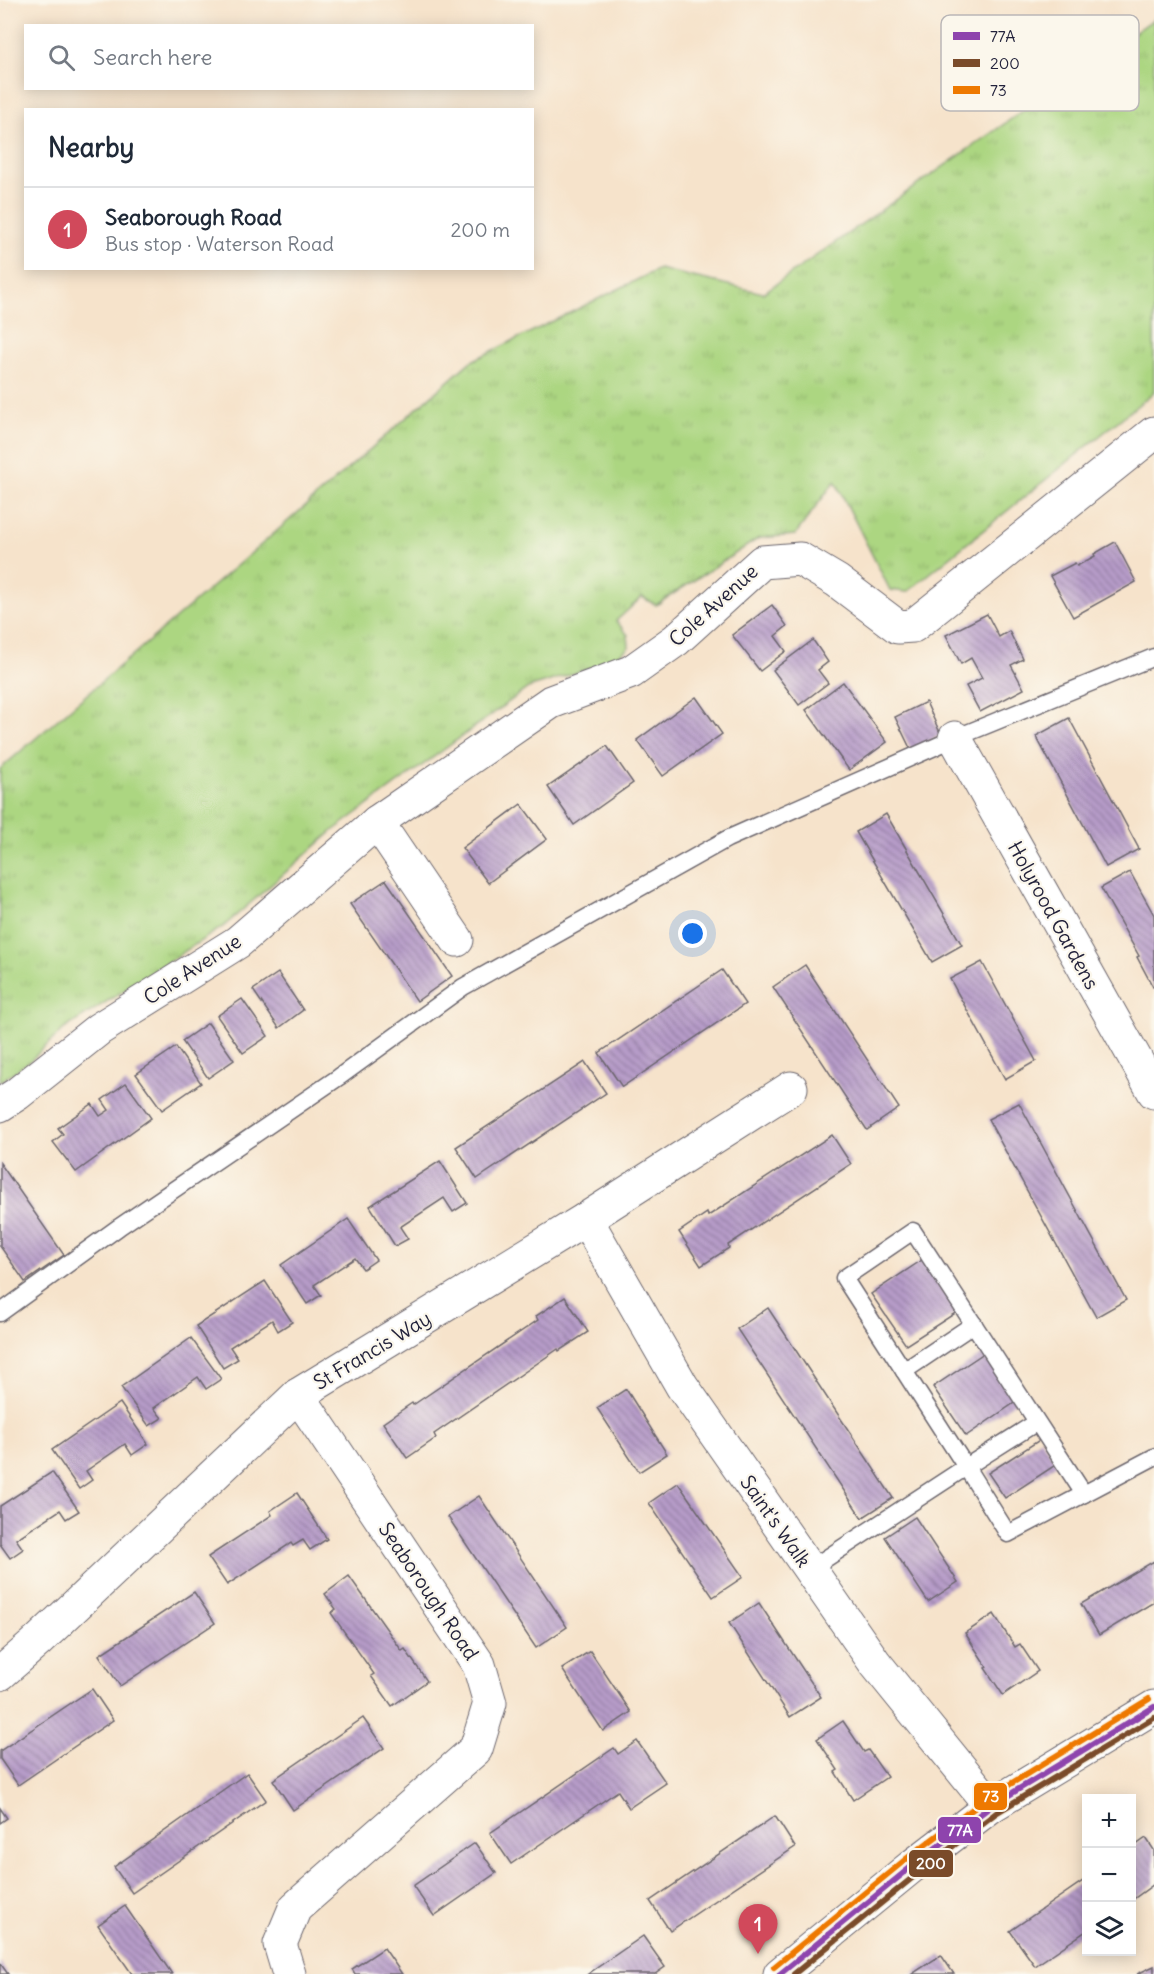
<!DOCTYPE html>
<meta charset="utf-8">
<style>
:root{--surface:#fff;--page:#f2f2f3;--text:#1f2937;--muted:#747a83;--line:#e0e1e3;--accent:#d1495b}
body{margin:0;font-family:Delius,sans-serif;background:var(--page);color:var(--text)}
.controls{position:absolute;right:18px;bottom:18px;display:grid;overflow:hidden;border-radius:0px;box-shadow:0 3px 15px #0003}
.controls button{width:54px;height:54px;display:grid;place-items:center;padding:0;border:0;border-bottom:2px solid var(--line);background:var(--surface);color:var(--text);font:30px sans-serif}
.you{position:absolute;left:693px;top:934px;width:21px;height:21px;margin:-15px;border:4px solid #fff;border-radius:50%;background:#1a73e8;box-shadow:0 0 0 9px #1a73e833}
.badge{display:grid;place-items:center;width:39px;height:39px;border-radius:50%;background:var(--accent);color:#fff;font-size:20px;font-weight:700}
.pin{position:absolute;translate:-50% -50px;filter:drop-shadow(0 2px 3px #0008)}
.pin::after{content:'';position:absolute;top:32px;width:21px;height:18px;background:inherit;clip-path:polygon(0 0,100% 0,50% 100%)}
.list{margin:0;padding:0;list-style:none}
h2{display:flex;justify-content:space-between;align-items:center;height:78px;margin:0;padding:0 24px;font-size:26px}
h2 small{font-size:20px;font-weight:400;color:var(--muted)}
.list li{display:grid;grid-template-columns:39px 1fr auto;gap:18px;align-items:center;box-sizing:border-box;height:84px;padding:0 24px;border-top:2px solid var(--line)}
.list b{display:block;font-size:22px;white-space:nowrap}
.list p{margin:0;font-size:20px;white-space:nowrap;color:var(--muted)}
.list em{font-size:20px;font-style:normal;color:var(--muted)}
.icon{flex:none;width:33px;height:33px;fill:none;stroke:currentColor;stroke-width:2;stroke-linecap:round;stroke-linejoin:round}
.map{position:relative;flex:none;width:1154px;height:1974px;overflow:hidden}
.search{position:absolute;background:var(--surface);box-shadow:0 3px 15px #0003;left:24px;top:24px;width:510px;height:66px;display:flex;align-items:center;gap:15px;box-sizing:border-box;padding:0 21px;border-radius:0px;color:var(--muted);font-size:22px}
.panel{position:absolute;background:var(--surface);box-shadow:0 3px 15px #0003;left:24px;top:108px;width:510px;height:162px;border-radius:0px}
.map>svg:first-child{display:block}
.grass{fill:url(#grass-tufts);stroke:#677c5e;stroke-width:1.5}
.building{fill:url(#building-back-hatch)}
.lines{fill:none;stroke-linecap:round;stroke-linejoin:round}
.lane-casing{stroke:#6c666d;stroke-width:19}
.street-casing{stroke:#6c666d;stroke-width:35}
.lane{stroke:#fff;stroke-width:16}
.street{stroke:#fff;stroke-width:33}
.bus-1-casing{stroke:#fbf7ec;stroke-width:10}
.bus-2-casing{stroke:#fbf7ec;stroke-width:10}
.bus-3-casing{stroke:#fbf7ec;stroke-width:10}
.bus-1{stroke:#8e44ad;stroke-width:6}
.bus-2{stroke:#7a4b2a;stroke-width:6}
.bus-3{stroke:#ee7900;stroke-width:6}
.labels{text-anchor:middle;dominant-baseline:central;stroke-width:4.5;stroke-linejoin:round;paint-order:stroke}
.street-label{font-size:20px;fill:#22223b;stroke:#fbf7ec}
.key{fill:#fbf7ec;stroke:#bab7b7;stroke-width:1.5}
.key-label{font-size:16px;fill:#22223b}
.line-badge{stroke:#fbf7ec;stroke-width:2}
.badge-label{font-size:16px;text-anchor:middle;font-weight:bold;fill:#fff}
</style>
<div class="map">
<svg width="1154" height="1974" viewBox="0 0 1154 1974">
<defs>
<pattern id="grass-tufts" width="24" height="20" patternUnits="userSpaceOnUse" patternTransform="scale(1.5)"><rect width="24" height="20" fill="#acd681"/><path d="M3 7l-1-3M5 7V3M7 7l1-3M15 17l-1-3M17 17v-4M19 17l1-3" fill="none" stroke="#94b770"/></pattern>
<pattern id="building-back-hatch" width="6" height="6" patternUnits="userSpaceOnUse" patternTransform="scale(1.5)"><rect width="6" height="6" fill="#b69bc8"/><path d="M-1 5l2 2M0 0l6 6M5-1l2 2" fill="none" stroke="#947ea4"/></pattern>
</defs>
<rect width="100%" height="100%" fill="#fbf7ec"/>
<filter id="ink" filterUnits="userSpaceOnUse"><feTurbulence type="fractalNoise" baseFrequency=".0167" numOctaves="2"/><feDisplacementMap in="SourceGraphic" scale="12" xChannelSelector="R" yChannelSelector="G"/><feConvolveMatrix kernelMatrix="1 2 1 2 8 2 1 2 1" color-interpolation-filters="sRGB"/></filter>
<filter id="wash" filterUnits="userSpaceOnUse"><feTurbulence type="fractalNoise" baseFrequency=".008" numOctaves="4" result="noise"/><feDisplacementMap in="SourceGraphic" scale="24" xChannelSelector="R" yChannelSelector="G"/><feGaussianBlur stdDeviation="1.35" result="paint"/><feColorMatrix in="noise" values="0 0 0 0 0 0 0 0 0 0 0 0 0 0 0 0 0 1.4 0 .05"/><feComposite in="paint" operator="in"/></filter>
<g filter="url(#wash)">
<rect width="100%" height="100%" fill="#f6e3cb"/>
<!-- grass -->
<polygon class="grass" points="1154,19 1154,392 907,592 890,590 835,481 795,535 759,538 656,605 642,597 616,621 628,635 629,647 610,662 528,688 334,830 224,926 64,1029 31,1060 0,1082 0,769 263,543 470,362 659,269 763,293"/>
<g id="blocks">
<!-- building -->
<g class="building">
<polygon points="1115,542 1136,582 1073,617 1050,576 1075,563 1077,566 1095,556 1094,554"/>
<polygon points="772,605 787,626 775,636 786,651 760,671 732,635"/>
<polygon points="987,614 999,637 1009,631 1023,659 1011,665 1024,689 980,712 966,686 982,678 971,658 961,664 946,635"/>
<polygon points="813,640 828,662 818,670 828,683 799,705 773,670"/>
<polygon points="843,682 887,742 849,770 806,710"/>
<polygon points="696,697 722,734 663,776 637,740"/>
<polygon points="926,702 941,735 911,750 895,717"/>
<polygon points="1069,718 1139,849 1106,867 1036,736"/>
<polygon points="607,746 633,783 574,825 548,787"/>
<polygon points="521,804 547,839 488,883 462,848"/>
<polygon points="886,814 962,945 932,962 856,832"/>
<polygon points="1130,872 1154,915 1154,986 1153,987 1137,957 1139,956 1101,888"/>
<polygon points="386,880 452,976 417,1001 350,904"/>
<polygon points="982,962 1036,1061 1005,1079 950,979"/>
<polygon points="805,965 899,1108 867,1130 773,987"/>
<polygon points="722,970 745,1004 622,1087 599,1053"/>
<polygon points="278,973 303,1010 279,1028 253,990"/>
<polygon points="242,999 268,1036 243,1053 217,1016"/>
<polygon points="208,1023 234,1060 208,1078 182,1041"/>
<polygon points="176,1047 201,1083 162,1110 136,1074"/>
<polygon points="585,1062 606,1093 477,1179 456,1147"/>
<polygon points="126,1083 151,1118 76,1172 53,1142 63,1134 58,1128 92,1104 100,1116 109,1110 102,1100"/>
<polygon points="1019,1103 1126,1300 1096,1317 988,1119"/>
<polygon points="832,1135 851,1164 728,1245 729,1248 701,1266 679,1232 707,1213 708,1216"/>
<polygon points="440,1161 467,1203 453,1212 444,1198 400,1227 408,1239 395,1246 370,1206"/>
<polygon points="0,1163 64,1255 25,1282 0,1246"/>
<polygon points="348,1219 376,1260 363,1269 355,1258 314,1285 321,1295 307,1304 281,1265"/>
<polygon points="922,1260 957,1312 906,1345 871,1294"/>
<polygon points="265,1281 292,1322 278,1331 272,1320 230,1347 238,1359 223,1368 196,1326"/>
<polygon points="565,1297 588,1332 559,1351 558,1349 434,1434 436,1438 407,1458 383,1423 412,1403 413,1405 538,1320 536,1316"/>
<polygon points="768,1308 893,1498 862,1518 737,1329"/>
<polygon points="191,1338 221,1379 206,1389 198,1377 154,1408 162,1418 149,1426 121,1387"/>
<polygon points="984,1353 1017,1401 966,1436 933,1387"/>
<polygon points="626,1389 667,1454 639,1472 597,1408"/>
<polygon points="120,1403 148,1444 132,1455 125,1444 86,1471 92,1480 79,1489 52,1450"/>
<polygon points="1041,1439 1057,1464 1005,1498 988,1473"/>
<polygon points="52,1472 79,1511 66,1519 60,1510 16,1539 23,1549 10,1558 0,1544 0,1506"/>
<polygon points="678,1483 743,1577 713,1597 649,1503"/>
<polygon points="297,1493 327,1539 310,1550 303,1540 293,1546 291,1543 227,1585 208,1557 272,1515 270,1511"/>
<polygon points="479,1496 567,1627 536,1648 448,1517"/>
<polygon points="915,1517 958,1582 928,1602 885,1537"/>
<polygon points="1154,1561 1154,1602 1099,1635 1081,1604"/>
<polygon points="349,1576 402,1651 405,1649 427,1681 392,1706 371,1676 374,1674 331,1613 336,1609 325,1594"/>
<polygon points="194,1592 215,1623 120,1686 99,1655"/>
<polygon points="759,1603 821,1697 790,1717 729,1623"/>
<polygon points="994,1614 1015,1647 1020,1644 1038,1671 1003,1695 985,1668 987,1667 965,1633"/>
<polygon points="590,1651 631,1712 603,1731 562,1669"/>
<polygon points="92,1689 113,1720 18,1785 0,1759 0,1751"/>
<polygon points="363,1718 384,1748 293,1810 273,1780"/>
<polygon points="843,1721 864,1752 868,1750 887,1777 853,1800 835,1772 838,1770 817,1739"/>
<polygon points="637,1741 666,1783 629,1808 618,1791 511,1864 490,1833 614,1748 618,1754"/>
<polygon points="247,1773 266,1800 132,1893 114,1867"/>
<polygon points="0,1808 7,1818 0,1823"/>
<polygon points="775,1816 795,1847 670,1931 650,1901"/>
<polygon points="1146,1838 1154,1850 1154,1884 1132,1900 1132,1848"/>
<polygon points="475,1843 496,1873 434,1916 413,1886"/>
<polygon points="1086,1879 1086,1931 1035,1966 1010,1931"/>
<polygon points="125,1906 172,1974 132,1974 98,1925"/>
<polygon points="643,1936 665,1967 655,1974 588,1974"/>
<polygon points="384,1948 402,1974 355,1974 352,1969"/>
<polygon points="941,1955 954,1974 912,1974"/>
<polygon points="0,1963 8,1974 0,1974"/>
<polygon points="1154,1966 1154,1974 1137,1974"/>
</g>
</g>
</g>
<g filter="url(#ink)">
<use href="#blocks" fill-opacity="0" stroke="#6c666d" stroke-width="1.5"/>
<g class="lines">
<defs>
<g id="lane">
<polyline points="0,1313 119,1227 339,1077 463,987 727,839 955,738 1154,657"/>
<polyline points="904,1371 974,1324"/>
<polyline points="1037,1422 966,1467 844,1278 913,1231 1084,1494"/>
<polyline points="810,1569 966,1467 1008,1534 1154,1457"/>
</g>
<g id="street">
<polyline points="955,738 1154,1092"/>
<polyline points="377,822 457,940"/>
<polyline points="0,1105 17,1094 99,1029 238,942 377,822 551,702 631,672 676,640 762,562 800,559 837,581 898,627 913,626 1154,433"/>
<polyline points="586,1219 682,1386 875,1663 991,1806"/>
<polyline points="0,1674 38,1641 298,1395 586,1219 791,1088"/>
<polyline points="289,1974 280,1944 295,1908 476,1749 490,1703 479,1665 298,1395"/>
<polyline points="780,1974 911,1867 991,1806 1154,1707"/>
</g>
</defs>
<!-- lane casing -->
<use href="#lane" class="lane-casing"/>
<!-- street casing -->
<use href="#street" class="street-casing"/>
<!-- lane -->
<use href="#lane" class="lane"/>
<!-- street -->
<use href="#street" class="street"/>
<defs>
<polyline id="bus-1" points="780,1974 911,1867 991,1806 1154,1707"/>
<polyline id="bus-2" points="794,1974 917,1874 996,1813 1154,1718"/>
<polyline id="bus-3" points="774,1967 905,1860 986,1799 1149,1699"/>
</defs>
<!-- bus-1 casing -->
<use href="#bus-1" class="bus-1-casing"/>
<!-- bus-2 casing -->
<use href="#bus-2" class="bus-2-casing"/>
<!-- bus-3 casing -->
<use href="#bus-3" class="bus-3-casing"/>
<!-- bus-1 -->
<use href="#bus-1" class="bus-1"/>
<!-- bus-2 -->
<use href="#bus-2" class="bus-2"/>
<!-- bus-3 -->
<use href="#bus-3" class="bus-3"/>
</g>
</g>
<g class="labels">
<!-- street labels -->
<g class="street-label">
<text transform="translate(713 605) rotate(-42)">Cole Avenue</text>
<text transform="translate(1054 915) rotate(61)">Holyrood Gardens</text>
<text transform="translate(192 969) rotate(-33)">Cole Avenue</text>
<text transform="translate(372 1350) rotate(-31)">St Francis Way</text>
<text transform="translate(776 1521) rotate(55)">Saint's Walk</text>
<text transform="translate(429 1591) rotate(56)">Seaborough Road</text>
</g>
</g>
<!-- legend -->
<rect x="941" y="15" width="198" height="96" rx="9" class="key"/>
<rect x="953" y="32" width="27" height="8" fill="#8e44ad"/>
<rect x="953" y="59" width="27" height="8" fill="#7a4b2a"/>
<rect x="953" y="86" width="27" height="8" fill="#ee7900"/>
<g class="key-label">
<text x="990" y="42">77A</text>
<text x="990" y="69">200</text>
<text x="990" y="96">73</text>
</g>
<g class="line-badge">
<rect x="973" y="1782" width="35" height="29" rx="6" fill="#ee7900"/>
<rect x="937" y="1816" width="45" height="28" rx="6" fill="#8e44ad"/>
<rect x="908" y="1849" width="46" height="29" rx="6" fill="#7a4b2a"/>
</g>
<g class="badge-label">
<text x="991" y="1802">73</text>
<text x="960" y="1836">77A</text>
<text x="931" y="1869">200</text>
</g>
</svg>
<div class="controls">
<button>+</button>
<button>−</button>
<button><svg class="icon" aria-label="layers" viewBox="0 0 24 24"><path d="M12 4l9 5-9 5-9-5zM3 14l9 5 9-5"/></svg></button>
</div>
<div class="you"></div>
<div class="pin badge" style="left:758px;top:1954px">1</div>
<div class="search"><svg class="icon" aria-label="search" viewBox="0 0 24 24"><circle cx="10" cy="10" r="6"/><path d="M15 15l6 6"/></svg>Search here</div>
<section class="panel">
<h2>Nearby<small></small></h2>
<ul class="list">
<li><span class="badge">1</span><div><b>Seaborough Road</b><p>Bus stop · Waterson Road</p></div><em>200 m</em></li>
</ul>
</section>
</div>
